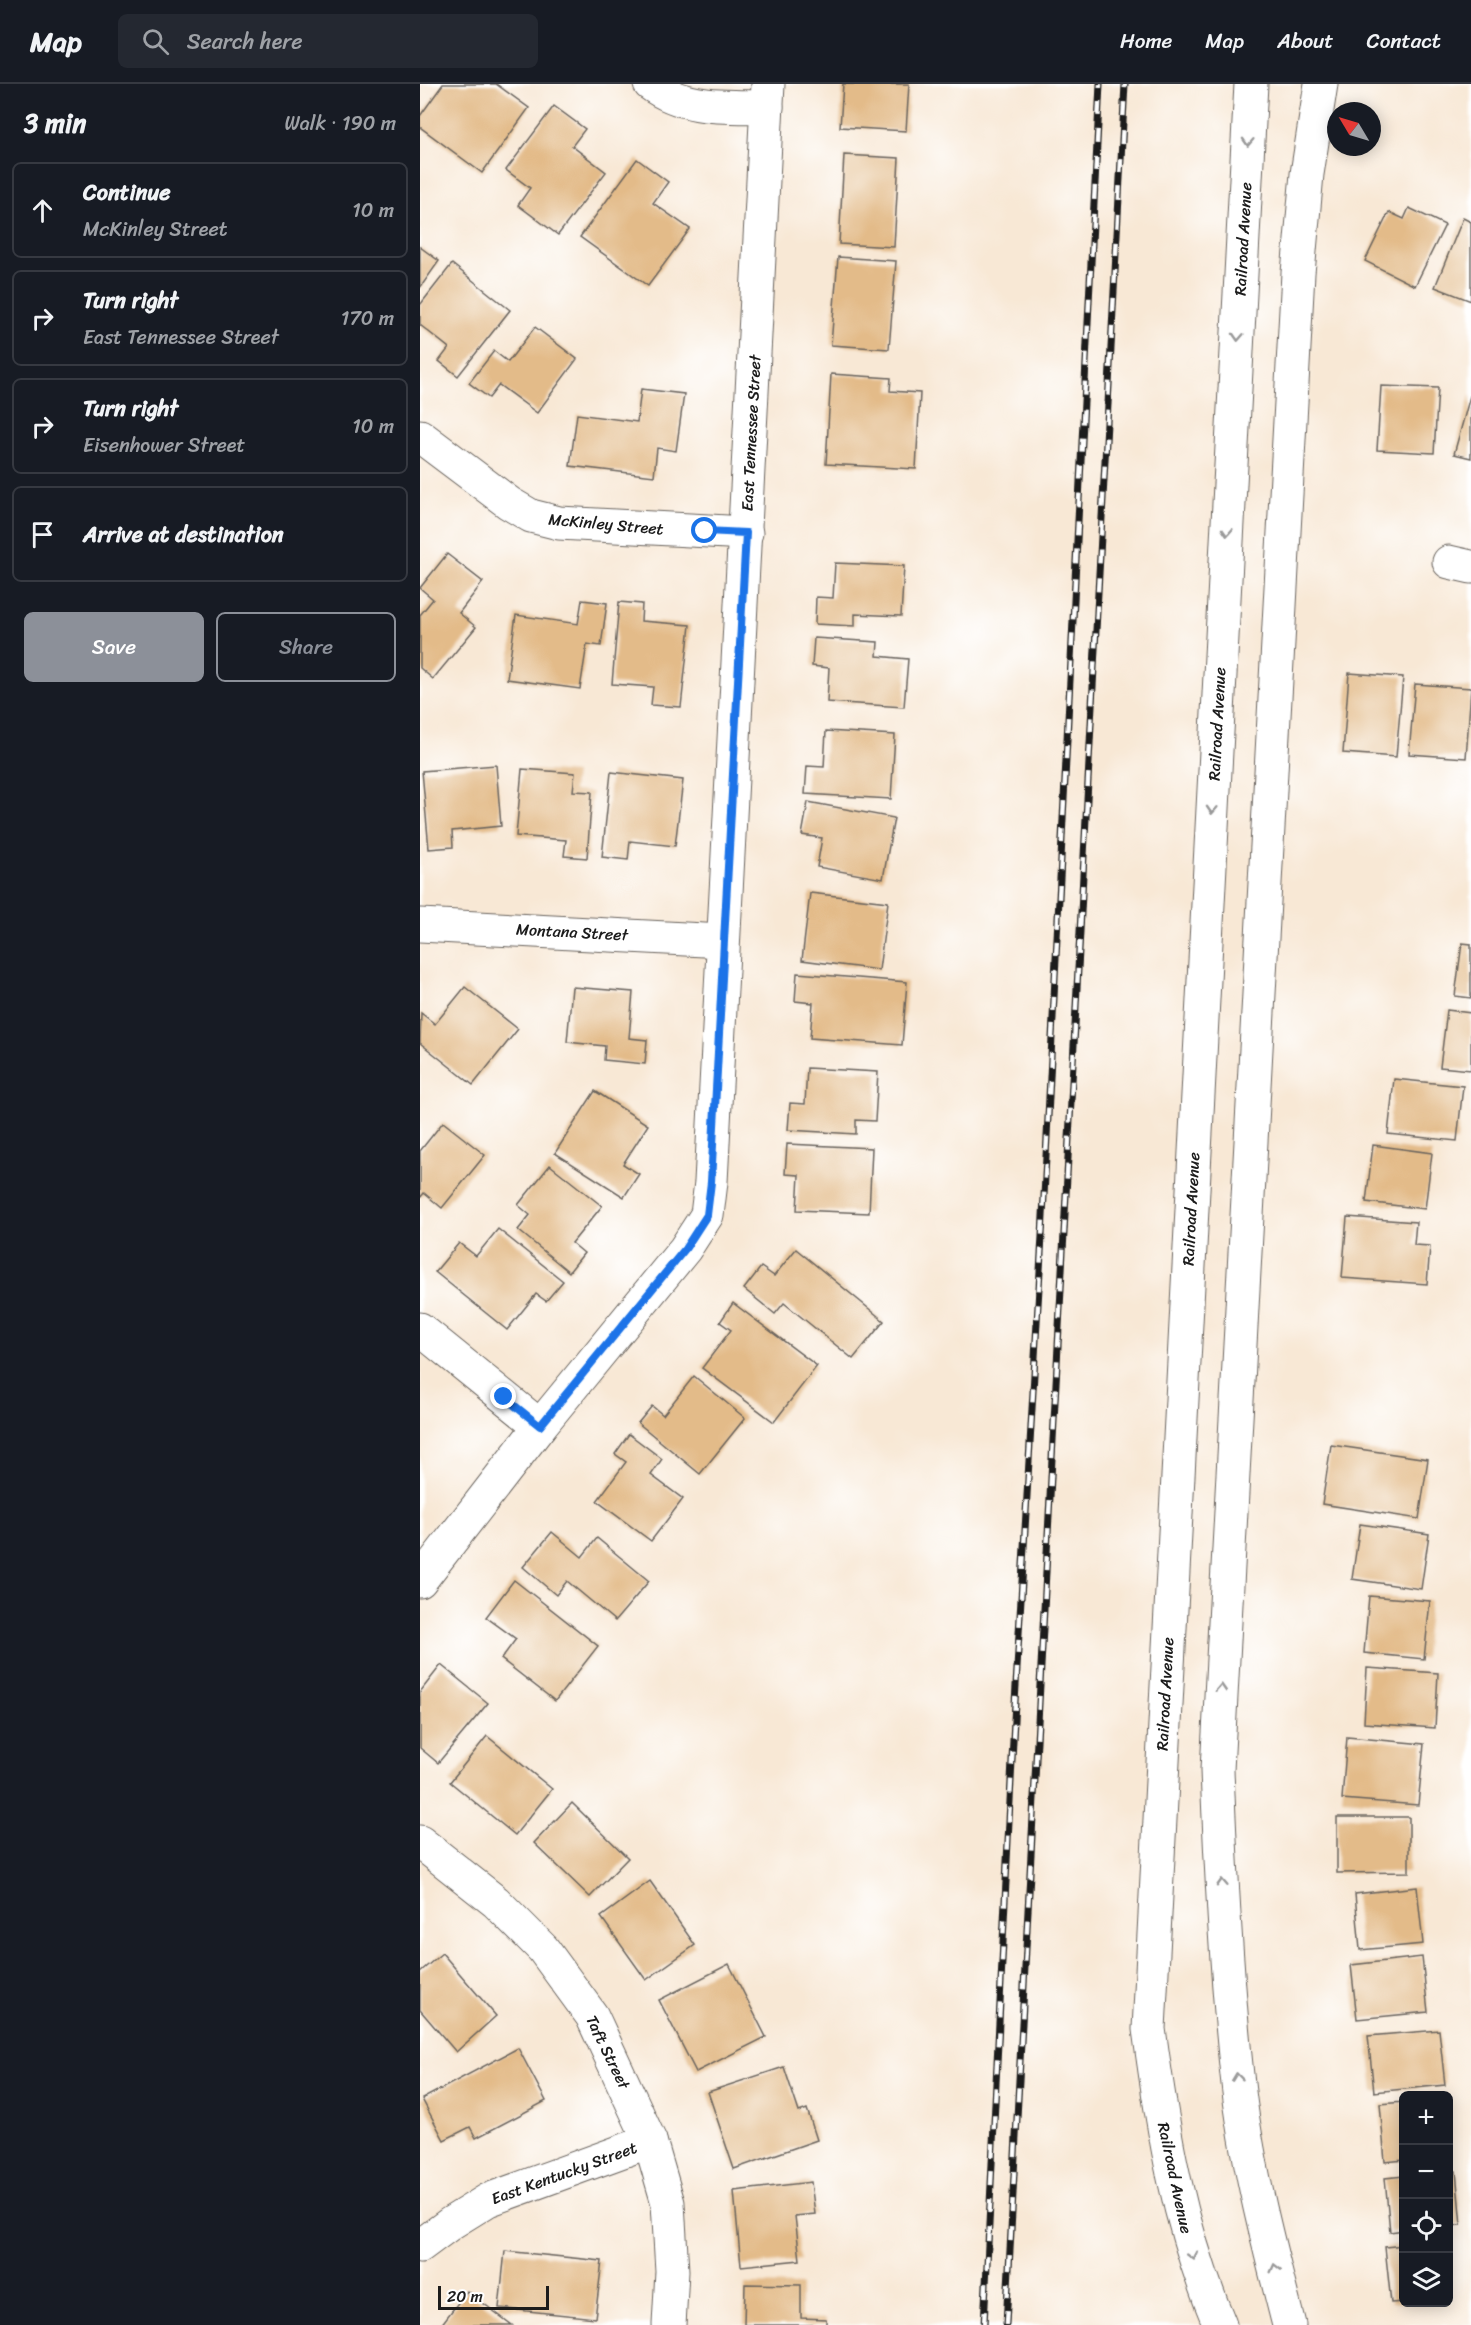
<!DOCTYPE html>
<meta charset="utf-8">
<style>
:root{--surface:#171b24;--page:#242831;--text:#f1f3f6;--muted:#9ea1a6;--line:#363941;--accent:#8c9099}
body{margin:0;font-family:Sriracha,sans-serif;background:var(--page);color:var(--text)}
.controls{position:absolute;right:18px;bottom:18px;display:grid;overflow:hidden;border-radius:9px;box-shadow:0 3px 15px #0003}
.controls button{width:54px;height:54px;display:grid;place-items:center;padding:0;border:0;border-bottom:2px solid var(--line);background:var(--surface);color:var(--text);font:30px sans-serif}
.compass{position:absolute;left:907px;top:18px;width:54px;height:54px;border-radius:50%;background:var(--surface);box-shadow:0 3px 15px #0003;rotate:308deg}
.scale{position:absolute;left:18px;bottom:15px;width:111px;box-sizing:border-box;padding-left:6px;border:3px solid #1c1c1c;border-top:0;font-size:16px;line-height:21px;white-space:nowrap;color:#1c1c1c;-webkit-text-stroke:4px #fff;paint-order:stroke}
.stop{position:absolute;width:18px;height:18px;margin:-14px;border:4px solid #1a73e8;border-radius:50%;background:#fff}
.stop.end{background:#1a73e8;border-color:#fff;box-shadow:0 2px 6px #0008}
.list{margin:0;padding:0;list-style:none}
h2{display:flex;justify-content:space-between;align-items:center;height:78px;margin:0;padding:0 24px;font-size:26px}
h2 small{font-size:20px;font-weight:400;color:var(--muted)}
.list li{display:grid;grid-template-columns:39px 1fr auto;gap:18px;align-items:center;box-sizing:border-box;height:96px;margin:0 12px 12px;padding:0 12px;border:2px solid var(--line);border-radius:9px}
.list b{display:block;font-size:22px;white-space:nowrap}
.list p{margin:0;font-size:20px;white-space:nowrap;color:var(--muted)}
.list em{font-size:20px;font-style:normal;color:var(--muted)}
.actions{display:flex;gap:12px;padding:18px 24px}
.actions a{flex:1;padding:14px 0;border:2px solid var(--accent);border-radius:9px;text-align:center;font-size:21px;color:var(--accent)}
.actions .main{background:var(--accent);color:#fff}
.icon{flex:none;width:33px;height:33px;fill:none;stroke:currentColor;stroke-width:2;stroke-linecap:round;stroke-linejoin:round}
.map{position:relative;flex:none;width:1051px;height:2241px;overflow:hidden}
header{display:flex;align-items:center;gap:36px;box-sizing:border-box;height:84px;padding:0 30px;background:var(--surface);border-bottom:2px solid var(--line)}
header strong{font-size:28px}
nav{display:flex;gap:33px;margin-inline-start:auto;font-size:21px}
.search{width:420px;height:54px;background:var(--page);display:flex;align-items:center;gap:15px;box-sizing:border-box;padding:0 21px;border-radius:9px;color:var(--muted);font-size:22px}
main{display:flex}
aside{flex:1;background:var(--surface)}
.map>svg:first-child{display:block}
.building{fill:#e3bb89}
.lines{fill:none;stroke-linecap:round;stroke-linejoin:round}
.street-casing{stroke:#69635d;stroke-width:35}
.secondary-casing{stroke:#69635d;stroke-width:35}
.street{stroke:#fff;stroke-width:33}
.secondary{stroke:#fff;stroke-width:33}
.rail-casing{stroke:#1c1c1c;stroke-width:7}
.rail{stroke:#fff;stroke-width:4.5;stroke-dasharray:14;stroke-linecap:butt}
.oneway{stroke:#999}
.route{stroke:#1a73e8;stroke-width:8}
.labels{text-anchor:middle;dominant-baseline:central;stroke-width:6;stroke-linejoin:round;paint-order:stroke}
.street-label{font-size:16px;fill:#1c1c1c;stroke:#fff}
</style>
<header>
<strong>Map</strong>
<div class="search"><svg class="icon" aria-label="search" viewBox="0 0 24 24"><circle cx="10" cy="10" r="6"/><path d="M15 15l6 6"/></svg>Search here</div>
<nav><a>Home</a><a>Map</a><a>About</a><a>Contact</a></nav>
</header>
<main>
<aside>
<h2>3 min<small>Walk · 190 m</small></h2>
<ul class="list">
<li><svg class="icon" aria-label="ahead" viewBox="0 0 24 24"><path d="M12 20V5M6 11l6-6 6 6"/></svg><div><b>Continue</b><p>McKinley Street</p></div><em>10 m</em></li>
<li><svg class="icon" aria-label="right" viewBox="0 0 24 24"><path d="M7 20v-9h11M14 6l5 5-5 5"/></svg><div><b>Turn right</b><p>East Tennessee Street</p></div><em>170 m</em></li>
<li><svg class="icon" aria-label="right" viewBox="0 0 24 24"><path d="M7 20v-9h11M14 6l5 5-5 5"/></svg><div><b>Turn right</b><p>Eisenhower Street</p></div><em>10 m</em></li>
<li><svg class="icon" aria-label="arrive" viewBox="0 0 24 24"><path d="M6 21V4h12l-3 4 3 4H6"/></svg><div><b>Arrive at destination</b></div></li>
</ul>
<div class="actions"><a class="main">Save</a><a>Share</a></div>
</aside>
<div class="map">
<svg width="1051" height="2241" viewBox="0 0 1051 2241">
<rect width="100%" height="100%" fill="#fff"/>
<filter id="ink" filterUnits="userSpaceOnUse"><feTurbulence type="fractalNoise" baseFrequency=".0167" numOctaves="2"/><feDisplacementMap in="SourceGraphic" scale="12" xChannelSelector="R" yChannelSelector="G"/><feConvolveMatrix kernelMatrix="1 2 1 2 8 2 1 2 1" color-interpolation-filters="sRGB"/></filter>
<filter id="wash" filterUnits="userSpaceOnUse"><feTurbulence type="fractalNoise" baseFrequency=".008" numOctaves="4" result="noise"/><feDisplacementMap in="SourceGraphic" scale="24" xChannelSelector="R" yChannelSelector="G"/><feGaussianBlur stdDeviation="1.35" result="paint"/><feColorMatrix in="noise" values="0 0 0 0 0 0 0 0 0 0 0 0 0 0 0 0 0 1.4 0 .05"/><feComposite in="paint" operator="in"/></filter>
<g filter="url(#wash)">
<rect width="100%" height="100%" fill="#f8e8d5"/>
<g id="blocks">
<!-- building -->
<g class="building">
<polygon points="23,0 76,0 109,24 62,89 0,43 0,32"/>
<polygon points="423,0 489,0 486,47 420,43"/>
<polygon points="134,22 165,45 152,62 186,88 138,151 98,121 110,104 86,86"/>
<polygon points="424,71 479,74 474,163 419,160"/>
<polygon points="217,75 248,98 233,119 270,145 228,202 160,153"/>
<polygon points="989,124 1025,141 995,202 945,177 969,128 984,135"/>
<polygon points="1043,134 1051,138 1051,217 1015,203"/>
<polygon points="0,163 19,177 0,204"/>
<polygon points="418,173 476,177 469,265 411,261"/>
<polygon points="32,180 90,226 38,292 19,277 29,264 0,241 0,221"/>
<polygon points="115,243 157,275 117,329 79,301 69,314 49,299 74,267 88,278"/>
<polygon points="411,290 471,294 470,307 500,309 496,385 406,380"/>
<polygon points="961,302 1018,304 1014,369 957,366"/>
<polygon points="221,305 264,310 256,367 237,364 234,392 150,382 157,330 217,338"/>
<polygon points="1050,312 1051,312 1051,374 1034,370"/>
<polygon points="27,470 63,498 39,529 56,543 13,595 0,584 0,531 13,515 0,504"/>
<polygon points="415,479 484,482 481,532 435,530 435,542 395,540 396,513 413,514"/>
<polygon points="162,516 187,519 181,562 167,560 160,605 87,595 96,531 158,540"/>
<polygon points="199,518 222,520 221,537 270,541 261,623 231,621 233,603 192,600"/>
<polygon points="394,554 458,558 457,572 488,575 484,623 407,618 409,584 392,582"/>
<polygon points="929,589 983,593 976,673 923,669"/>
<polygon points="995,600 1051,604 1046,674 989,670"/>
<polygon points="406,647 475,651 471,715 385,710 387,682 404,683"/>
<polygon points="76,681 81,742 32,747 33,763 9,765 2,687"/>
<polygon points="102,685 155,689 153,707 172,708 167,774 144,772 146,756 96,752"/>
<polygon points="191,688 263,696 255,762 210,757 208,776 182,773"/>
<polygon points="388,718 474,734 463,795 397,783 402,754 382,751"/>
<polygon points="390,809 468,818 459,886 382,876"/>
<polygon points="1042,859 1051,860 1051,914 1035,912"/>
<polygon points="377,889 487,898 482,961 390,954 393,919 375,917"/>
<polygon points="45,903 98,945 53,1001 0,959 1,929 15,940"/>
<polygon points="152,903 213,908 209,954 227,956 225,980 184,976 185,962 147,958"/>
<polygon points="1027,926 1051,929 1051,986 1020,983"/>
<polygon points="387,984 458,988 455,1037 436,1036 436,1050 368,1046 370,1019 385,1020"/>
<polygon points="974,995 1043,1002 1037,1057 968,1050"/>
<polygon points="175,1007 228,1041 203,1080 219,1090 204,1113 135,1069"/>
<polygon points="23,1038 65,1071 22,1124 4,1109 0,1114 0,1067"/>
<polygon points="367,1060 452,1064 449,1129 377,1126 379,1091 365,1090"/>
<polygon points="953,1061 1012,1069 1005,1125 946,1118"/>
<polygon points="130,1081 182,1122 152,1159 164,1169 149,1188 98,1146 110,1131 98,1121"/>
<polygon points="927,1133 996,1138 994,1161 1010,1162 1007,1200 922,1194"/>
<polygon points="78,1145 143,1197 126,1217 116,1210 87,1246 15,1188 39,1159 56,1172"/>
<polygon points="376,1165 464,1237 433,1275 364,1219 355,1230 324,1205 341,1183 354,1192"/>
<polygon points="313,1219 397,1282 354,1338 282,1284 311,1246 300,1238"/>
<polygon points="274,1292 325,1334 280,1390 218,1339 232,1322 243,1331"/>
<polygon points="209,1350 242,1375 231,1391 263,1415 231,1457 177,1417 206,1378 195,1370"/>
<polygon points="911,1361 1008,1375 999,1435 902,1420"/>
<polygon points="940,1440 1009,1450 1001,1505 932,1495"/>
<polygon points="132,1448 162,1473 177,1454 229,1497 195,1537 147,1497 136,1511 103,1483"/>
<polygon points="94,1496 178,1562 135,1617 81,1575 96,1555 66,1533"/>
<polygon points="949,1512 1010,1517 1004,1575 944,1569"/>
<polygon points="21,1581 68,1619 18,1679 0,1664 0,1608"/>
<polygon points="947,1584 1018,1589 1015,1644 944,1639"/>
<polygon points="67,1652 132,1705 95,1751 30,1698"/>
<polygon points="927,1653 1004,1660 998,1721 922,1715"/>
<polygon points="152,1719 208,1774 170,1813 114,1759"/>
<polygon points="917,1733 989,1733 989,1788 917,1789"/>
<polygon points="230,1797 275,1861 226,1896 181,1833"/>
<polygon points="997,1803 1003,1860 940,1866 935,1810"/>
<polygon points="22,1869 76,1932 36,1968 0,1926 0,1888"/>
<polygon points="1002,1873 1008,1928 937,1935 931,1881"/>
<polygon points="309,1880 346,1953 276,1988 239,1916"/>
<polygon points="1019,1946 1025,2001 954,2008 948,1952"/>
<polygon points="98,1964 126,2017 56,2054 50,2043 24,2056 2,2015"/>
<polygon points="364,1983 379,2028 387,2025 397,2056 314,2085 288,2008"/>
<polygon points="984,2018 984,2076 965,2078 960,2020"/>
<polygon points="1036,2087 1041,2141 1028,2142 1028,2088"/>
<polygon points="984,2092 984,2146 970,2148 965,2094"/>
<polygon points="391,2098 395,2130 375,2132 380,2176 321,2182 314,2107"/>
<polygon points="984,2161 984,2218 971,2219 965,2163"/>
<polygon points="85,2167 182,2177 175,2234 79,2224"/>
<polygon points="325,2200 381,2201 381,2234 406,2235 406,2241 324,2241"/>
<polygon points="47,2207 92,2241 21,2241"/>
</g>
</g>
</g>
<g filter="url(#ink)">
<use href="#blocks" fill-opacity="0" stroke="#69635d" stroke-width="1.5"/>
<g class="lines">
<defs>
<g id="street">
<path d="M230,0C265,26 305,22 347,23"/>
<polyline points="0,352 89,419 111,432 139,439 326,449"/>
<polyline points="1029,478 1051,483"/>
<polyline points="0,841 303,857"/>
<polyline points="0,1245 120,1342"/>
<polyline points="0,1497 120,1342 265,1165 287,1131 291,1098 348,0"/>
<polyline points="0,1758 76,1818 123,1865 172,1932 230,2057 248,2119 252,2187 249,2241"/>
<polyline points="0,2162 31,2139 68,2116 230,2057"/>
</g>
<g id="secondary">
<path d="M800,2241C759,2144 743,2049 729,1945L831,0"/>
<path d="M869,2241C848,2159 826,2075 817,1991C806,1890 801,1788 797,1686L878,189L887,90L901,0"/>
</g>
</defs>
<!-- street casing -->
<use href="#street" class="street-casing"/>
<!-- secondary casing -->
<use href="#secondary" class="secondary-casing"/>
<!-- street -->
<use href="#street" class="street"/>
<!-- secondary -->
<use href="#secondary" class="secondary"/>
<defs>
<g id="rail">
<polyline points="564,2241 594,1636 622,1152 680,0"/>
<polyline points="586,2241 705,0"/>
</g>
</defs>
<!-- rail casing -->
<use href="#rail" class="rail-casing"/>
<!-- rail -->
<use href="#rail" class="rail"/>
</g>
<!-- one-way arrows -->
<defs><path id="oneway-chevron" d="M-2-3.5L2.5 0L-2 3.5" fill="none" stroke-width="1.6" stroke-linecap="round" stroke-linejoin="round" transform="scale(1.5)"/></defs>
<g class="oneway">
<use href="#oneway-chevron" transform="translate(828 58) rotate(93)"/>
<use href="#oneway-chevron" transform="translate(818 253) rotate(93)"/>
<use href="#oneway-chevron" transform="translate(807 448) rotate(93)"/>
<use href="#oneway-chevron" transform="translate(792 726) rotate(93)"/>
<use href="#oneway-chevron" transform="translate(801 1604) rotate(-87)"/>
<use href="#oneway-chevron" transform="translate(802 1799) rotate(-93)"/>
<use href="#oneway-chevron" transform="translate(817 1993) rotate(-97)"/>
<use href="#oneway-chevron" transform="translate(773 2172) rotate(74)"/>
<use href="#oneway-chevron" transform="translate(855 2184) rotate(-104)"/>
</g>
</g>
<g class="lines" filter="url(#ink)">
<!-- route -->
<polyline class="route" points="84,1313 120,1342 265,1165 287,1131 291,1098 326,449 285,447"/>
</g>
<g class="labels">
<!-- street labels -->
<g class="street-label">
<text transform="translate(823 155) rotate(-87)">Railroad Avenue</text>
<text transform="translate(331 349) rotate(-87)">East Tennessee Street</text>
<text transform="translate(186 440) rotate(5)">McKinley Street</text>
<text transform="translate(797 640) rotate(-87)">Railroad Avenue</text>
<text transform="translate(152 848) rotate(3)">Montana Street</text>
<text transform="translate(771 1125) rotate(-87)">Railroad Avenue</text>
<text transform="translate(745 1610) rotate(-87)">Railroad Avenue</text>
<text transform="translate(188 1968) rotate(64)">Taft Street</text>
<text transform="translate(144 2089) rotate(-20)">East Kentucky Street</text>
<text transform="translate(755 2094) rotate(78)">Railroad Avenue</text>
</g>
</g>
</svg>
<div class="controls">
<button>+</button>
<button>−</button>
<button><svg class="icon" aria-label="locate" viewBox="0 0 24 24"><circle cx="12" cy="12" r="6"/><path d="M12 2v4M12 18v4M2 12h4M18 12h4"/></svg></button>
<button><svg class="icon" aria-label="layers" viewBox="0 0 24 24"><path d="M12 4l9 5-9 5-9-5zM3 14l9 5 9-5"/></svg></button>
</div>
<svg class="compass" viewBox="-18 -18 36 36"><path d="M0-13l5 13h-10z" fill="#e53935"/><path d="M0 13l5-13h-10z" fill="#9ea1a6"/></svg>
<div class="scale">20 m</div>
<div class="stop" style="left:285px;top:447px"></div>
<div class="stop end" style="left:84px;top:1313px"></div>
</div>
</main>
